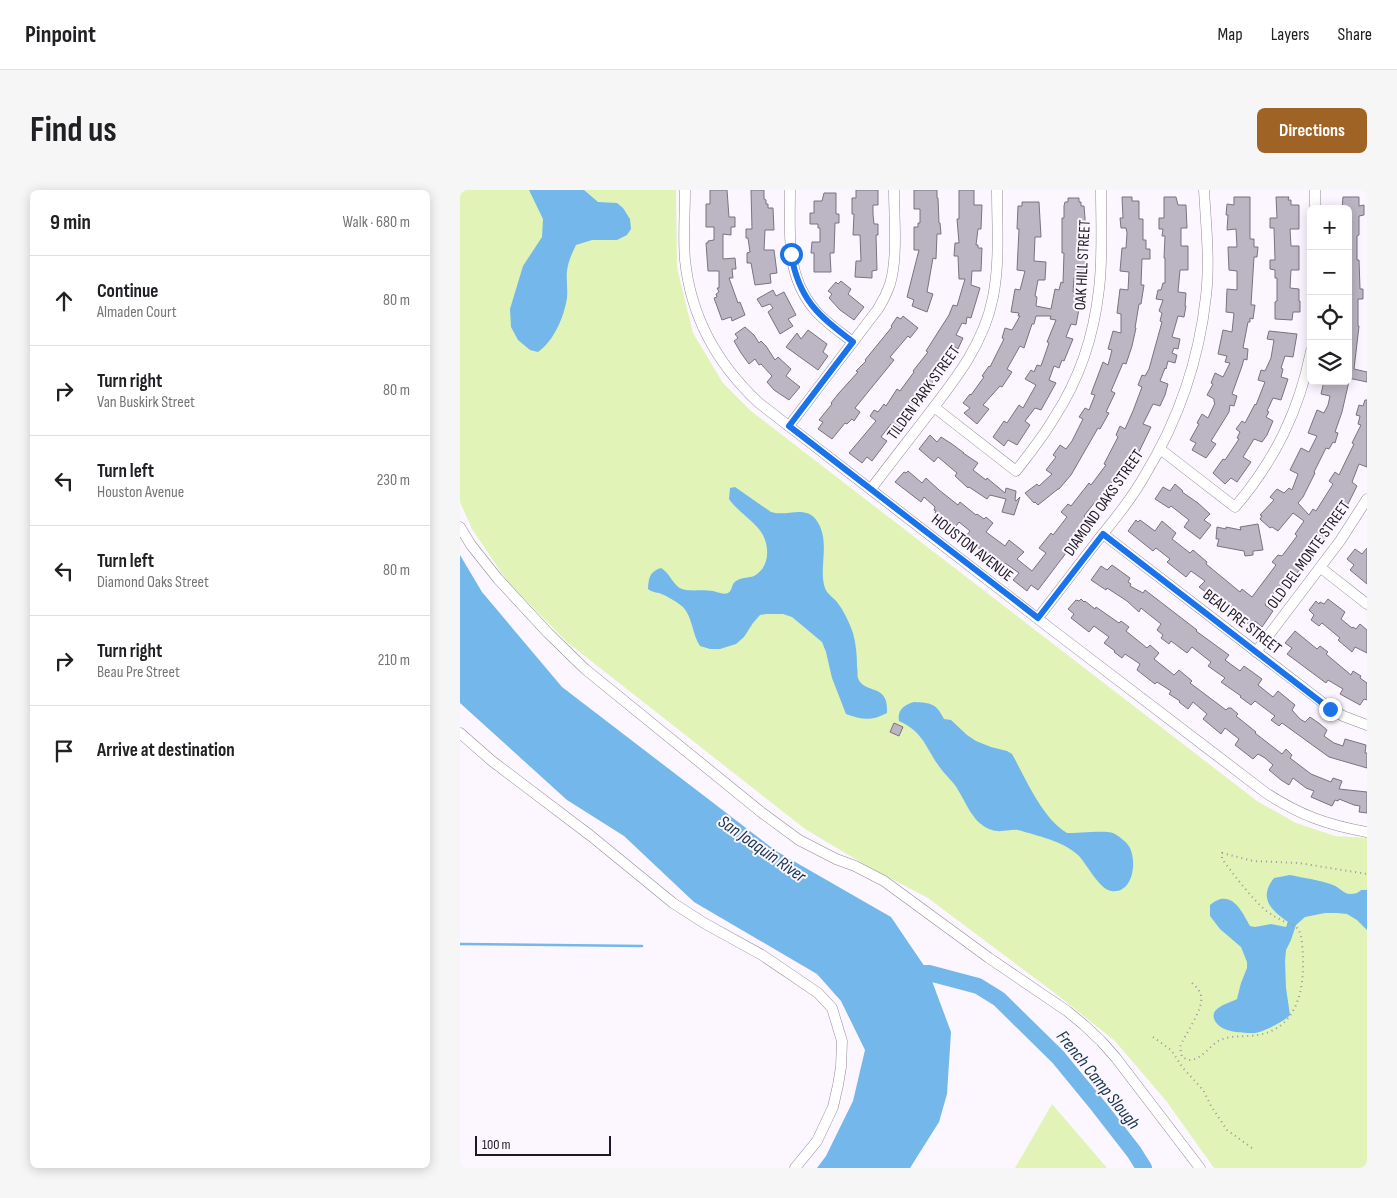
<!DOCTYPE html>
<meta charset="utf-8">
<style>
:root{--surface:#fff;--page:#f6f6f6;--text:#202124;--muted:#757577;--line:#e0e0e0;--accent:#9f6326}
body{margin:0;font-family:"Sofia Sans Condensed",sans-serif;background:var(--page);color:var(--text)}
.controls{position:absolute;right:15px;top:15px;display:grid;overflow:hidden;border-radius:8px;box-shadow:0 2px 12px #0003}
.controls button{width:45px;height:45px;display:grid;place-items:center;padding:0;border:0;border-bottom:1px solid var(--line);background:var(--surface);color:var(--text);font:25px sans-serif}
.scale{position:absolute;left:15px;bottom:12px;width:136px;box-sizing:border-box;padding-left:5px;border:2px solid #1d1a1f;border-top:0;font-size:14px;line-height:18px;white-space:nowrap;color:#1d1a1f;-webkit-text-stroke:4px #fbf6ff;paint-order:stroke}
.stop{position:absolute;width:15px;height:15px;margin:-11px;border:4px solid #1a73e8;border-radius:50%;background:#fff}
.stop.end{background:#1a73e8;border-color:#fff;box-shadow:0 1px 5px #0008}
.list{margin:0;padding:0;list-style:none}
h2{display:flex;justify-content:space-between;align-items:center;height:65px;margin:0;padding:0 20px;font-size:21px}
h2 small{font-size:16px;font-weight:400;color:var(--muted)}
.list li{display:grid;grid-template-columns:32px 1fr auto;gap:15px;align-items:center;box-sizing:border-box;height:90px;padding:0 20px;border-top:1px solid var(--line)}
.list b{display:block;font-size:19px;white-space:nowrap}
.list p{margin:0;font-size:16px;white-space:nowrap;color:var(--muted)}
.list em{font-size:16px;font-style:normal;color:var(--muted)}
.icon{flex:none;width:28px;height:28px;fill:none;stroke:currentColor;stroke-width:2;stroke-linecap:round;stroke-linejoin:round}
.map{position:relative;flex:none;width:907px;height:978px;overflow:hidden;border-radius:8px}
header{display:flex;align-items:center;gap:30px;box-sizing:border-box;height:70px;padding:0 25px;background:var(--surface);border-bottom:1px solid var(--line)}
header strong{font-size:24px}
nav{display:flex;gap:28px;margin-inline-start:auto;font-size:18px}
.intro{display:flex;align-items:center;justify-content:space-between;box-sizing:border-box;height:120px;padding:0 30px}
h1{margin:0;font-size:35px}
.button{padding:12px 22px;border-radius:8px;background:var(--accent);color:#fff;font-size:18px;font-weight:700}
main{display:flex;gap:30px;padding:0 30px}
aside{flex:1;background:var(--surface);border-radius:8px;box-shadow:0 2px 12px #0003}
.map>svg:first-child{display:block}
.green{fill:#e1f3b7}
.water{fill:#74b7ea}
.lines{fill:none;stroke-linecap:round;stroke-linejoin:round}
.stream{stroke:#74b7ea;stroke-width:2.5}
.river{stroke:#74b7ea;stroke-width:16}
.building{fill:#bcb6c4;stroke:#797380}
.minor-casing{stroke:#918a97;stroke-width:11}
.path{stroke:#9b979e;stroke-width:2;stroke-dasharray:1 4;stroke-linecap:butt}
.minor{stroke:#fff;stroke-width:10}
.route{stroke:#1a73e8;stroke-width:6}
.labels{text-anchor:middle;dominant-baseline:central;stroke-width:4;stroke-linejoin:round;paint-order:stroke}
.street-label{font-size:16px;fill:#1d1a1f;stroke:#fbf6ff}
.water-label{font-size:18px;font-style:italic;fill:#173449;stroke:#fbf6ff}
</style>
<header>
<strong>Pinpoint</strong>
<nav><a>Map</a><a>Layers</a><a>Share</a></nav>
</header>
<div class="intro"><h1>Find us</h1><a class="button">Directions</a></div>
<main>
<aside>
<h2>9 min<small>Walk · 680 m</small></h2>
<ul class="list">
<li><svg class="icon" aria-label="ahead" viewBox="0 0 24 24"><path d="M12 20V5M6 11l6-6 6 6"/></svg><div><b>Continue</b><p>Almaden Court</p></div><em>80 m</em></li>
<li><svg class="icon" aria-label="right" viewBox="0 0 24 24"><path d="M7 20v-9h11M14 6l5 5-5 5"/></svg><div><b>Turn right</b><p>Van Buskirk Street</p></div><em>80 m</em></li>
<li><svg class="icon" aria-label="left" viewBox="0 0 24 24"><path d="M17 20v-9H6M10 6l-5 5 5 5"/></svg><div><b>Turn left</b><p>Houston Avenue</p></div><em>230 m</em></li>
<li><svg class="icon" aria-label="left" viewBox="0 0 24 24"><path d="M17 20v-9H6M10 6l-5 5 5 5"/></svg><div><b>Turn left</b><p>Diamond Oaks Street</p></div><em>80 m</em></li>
<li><svg class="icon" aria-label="right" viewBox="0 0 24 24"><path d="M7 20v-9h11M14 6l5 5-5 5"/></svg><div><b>Turn right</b><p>Beau Pre Street</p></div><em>210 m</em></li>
<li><svg class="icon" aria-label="arrive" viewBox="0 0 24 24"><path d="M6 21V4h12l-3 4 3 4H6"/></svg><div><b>Arrive at destination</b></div></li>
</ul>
</aside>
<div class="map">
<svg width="907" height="978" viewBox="0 0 907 978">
<rect width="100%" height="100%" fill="#fbf6ff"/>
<!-- green -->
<g class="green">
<polygon points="0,0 216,0 217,78 233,143 263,193 291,221 797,611 836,633 875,646 907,648 907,978 754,978 707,912 655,851 600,807 468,708 407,676 345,639 107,452 47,391 12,339 0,312"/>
<polygon points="592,914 647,978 555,978"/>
</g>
<!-- water -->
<g class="water">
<path d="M69,0H124L138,12L157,13L163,18L170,29L171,39L167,45L157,50H132L116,55C112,63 108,72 107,81C106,90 108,99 107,108C104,127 94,151 78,162L70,160L58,150L51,137L50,119L63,76L82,47L83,29Z"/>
<path d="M275,297L311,322C327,327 346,314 357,331C371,352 358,378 365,398C367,404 374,408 377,412C384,421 389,432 393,443C396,454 397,465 397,477C398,480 397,485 398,488C403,502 422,496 426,511C427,515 427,519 427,523C412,531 402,530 386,524L372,488L366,462L362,452L332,427L323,424H306L300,425L293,433L284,447L276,454L260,459H250L240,456C232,444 233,428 223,417C216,411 207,406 199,403C194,402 192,402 188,399C189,388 189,382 201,378C210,383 214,397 222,399C232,402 243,399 253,401C257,402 263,405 268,403C273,400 271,394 276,391C282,387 289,388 294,386C309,378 310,359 303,345C297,333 277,321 269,309L270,298Z"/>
<polygon points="0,365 22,402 102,497 316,661 431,727 469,783 491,842 487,904 479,932 450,978 357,978 366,966 393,911 405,860 381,811 357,784 234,712 164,646 107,610 0,513"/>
<path d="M454,512C471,513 476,513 484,529L491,530L507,545L516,551L531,557L547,561L552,564C566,589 582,628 607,643C617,643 646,640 653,643C659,646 667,652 670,658C677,673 673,704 651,701C639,699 627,674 618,665C603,651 578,646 558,640C550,639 540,643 532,640C513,634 507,614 498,600C494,592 486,586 481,579C466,559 464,542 439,531C437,520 444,515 454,512Z"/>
<path d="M830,685C844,688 860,690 873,695C879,697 884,704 890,704C895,704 898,703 901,700H907V740L897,730L887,724L877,723H865L845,727L836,735L831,750L826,760L825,771L826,798L830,825C825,831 803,842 795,843C782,843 762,843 755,831C753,827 753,823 756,820C761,815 771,812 777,809L781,793L787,778V772L781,757L760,739L750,726V715C771,698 781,720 790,736L795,737L811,734L826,737L828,732C811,720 798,708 814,688Z"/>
</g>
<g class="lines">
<!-- stream -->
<polyline class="stream" points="0,754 182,756"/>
<!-- river -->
<polyline class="river" points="448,783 469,783 518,796 539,809 598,867 639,917 674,962 684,978"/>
</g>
<!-- building -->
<g class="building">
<polygon points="250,0 267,0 269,27 275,27 275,37 271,37 271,45 263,44 263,69 275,68 276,79 272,79 273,88 269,88 278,113 280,112 285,125 272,131 271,127 262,130 254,108 257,107 256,104 259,102 257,98 259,98 259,81 248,81 246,53 248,53 248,51 254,50 254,37 246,37 246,14 250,14"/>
<polygon points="291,0 304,0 304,9 306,10 306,14 308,14 308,18 313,18 314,40 305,40 304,60 314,60 317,83 310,84 311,93 295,95 291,73 287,73 287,63 290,62 288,48 286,48 286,39 292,39"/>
<polygon points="396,0 418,0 418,15 413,15 413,24 414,34 418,34 418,45 416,45 417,80 412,81 412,88 395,87 396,71 401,71 400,45 393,45 394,24 392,24 392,8 396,8"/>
<polygon points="454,0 477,0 477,8 478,8 479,33 480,33 481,44 477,44 476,69 473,68 467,102 473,104 467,122 452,116 454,110 447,107 459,60 454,60 454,37 458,37 458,33 460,33 460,19 454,19"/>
<polygon points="499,0 514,0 514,15 522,15 521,39 518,39 516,55 518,55 518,58 522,58 521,81 512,81 511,95 520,98 511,128 507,127 506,134 502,133 496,145 503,148 498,159 495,157 483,171 475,185 477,187 450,218 452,220 438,239 431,234 421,247 427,251 412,271 407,267 402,273 389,263 416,231 410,226 414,220 418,222 424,214 426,216 437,199 440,201 454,182 453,181 468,162 466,161 489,125 493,115 497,116 505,89 499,89 498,66 494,66 495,53 499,53 497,29 499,29"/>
<polygon points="364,3 376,3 376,24 379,24 379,33 375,33 374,63 370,63 371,82 354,82 354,63 351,63 352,52 360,52 360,38 358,38 358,34 350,34 350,23 354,23 354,11 362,11"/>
<polygon points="662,7 672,7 672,11 679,11 679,29 683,29 683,50 686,50 686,59 690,59 690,69 682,69 681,95 684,95 681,114 679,114 675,138 676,138 672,156 666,174 663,173 651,201 655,203 646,222 649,223 640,239 638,238 611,285 599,299 598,299 578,315 575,312 574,313 565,303 577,294 579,296 592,284 586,280 596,267 593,265 600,255 606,259 612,251 623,229 619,227 625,218 629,220 635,205 631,204 643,172 648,175 652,160 648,159 653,141 661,143 661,124 657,123 660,99 668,100 669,82 660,81 662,58 666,58 667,43 666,38 661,38 660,28 663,28"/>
<polygon points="704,7 716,7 718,15 726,15 727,38 721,38 721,56 728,56 728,80 720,80 718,102 726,103 725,116 726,116 724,127 718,126 712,147 720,149 718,159 714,158 712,163 717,165 715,173 708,171 706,179 705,178 700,191 708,194 705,205 700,216 693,214 683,234 691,237 675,270 669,279 661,275 654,287 651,294 656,298 642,317 635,312 624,326 630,331 624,339 623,338 603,361 606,363 578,400 571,395 567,401 553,390 559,383 545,373 542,377 505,347 510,341 499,332 494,339 475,323 476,321 474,320 475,317 464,307 461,312 435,292 444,282 446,283 448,281 462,293 466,288 479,300 498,315 500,312 516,325 517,324 524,329 526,327 533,333 526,342 545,356 549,350 564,362 557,369 572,381 586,363 579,358 591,343 593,345 607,327 601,322 608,314 611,316 629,293 631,295 646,275 644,274 658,247 656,245 660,236 665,239 673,221 682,197 678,195 682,185 685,186 689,179 702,132 700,131 702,123 699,121 703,110 696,109 698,100 701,100 703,93 705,93 705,68 704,68 705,46 702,46 703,39 699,39 699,28 704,28"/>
<polygon points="774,7 790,7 790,49 794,49 794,57 798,57 797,67 794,67 791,115 795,115 793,129 790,128 790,132 788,132 783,158 788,159 787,170 784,169 782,176 772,204 777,206 774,216 770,215 769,222 751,251 756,254 746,268 732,260 736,253 730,250 739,234 737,233 742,224 748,228 755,213 754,212 754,209 747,205 753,194 751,193 755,183 763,187 770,173 765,172 767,166 758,164 763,140 772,142 774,123 766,122 767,99 777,100 777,81 769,80 768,57 777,57 776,39 767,40 768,25 766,25 767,14 774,15"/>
<polygon points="816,7 829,7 828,10 831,10 831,15 839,15 839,39 830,39 831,56 839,56 839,80 831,80 830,98 839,99 839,111 840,111 840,122 833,122 832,130 815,129 815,112 817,111 817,88 815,88 815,80 810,79 810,70 815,70 814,38 810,38 810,28 817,28"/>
<polygon points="883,7 899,7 899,16 904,15 904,25 899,26 899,45 897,46 897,70 899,70 900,99 903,99 903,109 898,109 898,136 899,136 894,179 907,182 907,192 893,189 888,189 888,19 882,19"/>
<polygon points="608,8 619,8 619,12 621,12 621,16 624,16 625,28 625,39 624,39 623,58 625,58 625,80 620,80 621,86 619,86 619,88 614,88 613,102 622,104 621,115 620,114 616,135 611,134 606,147 613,149 604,171 602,170 599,178 594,176 589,190 596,193 581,220 575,218 565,231 570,235 557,255 548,250 544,256 533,247 544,231 547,233 559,215 563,218 576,195 565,189 571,180 574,182 577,175 581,176 589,153 587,152 596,130 590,129 591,126 576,126 574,134 572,134 564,158 560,156 547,179 552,182 542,197 540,196 523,215 529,219 517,234 504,223 510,218 503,213 510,204 511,205 524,187 522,186 529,176 530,177 544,149 542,148 545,138 552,140 560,126 558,126 559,123 551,122 555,99 560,100 565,81 557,80 559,39 557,39 558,16 562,16 562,12 579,12 581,47 575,47 574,71 586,72 585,90 578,90 575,106 577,107 576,116 591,119 595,99 599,100 601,92 603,93 604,63 602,63 602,28 604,28 604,16 605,12 608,12"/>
<polygon points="381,91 391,99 388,104 404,117 394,130 380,120 369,108 372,104 368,101 376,92 378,94"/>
<polygon points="313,100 316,106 324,102 336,125 328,129 333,136 320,144 308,122 313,118 310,114 302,117 297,109"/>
<polygon points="443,126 458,138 450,148 448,146 430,167 434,170 395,218 400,222 394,231 392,229 387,234 385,233 372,249 358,239 363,232 359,230 372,214 371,213 379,203 398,182 396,181 406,171 405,170 432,137 431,136 437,127 441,129"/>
<polygon points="285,137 294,145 299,153 301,151 306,156 315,170 318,167 331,179 326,186 340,197 329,210 314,200 307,192 312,186 301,174 299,175 295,169 289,174 281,163 274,151 278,148 275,144"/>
<polygon points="348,140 367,154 363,162 368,166 358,180 326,157 337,143 341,149"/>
<polygon points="809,141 837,144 833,167 825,166 821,178 823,179 821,187 828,189 821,210 813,208 807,221 809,222 806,227 813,231 807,245 802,252 794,249 783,267 791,272 777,292 771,288 765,294 753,283 763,269 765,270 779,249 777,248 780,242 776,239 782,231 785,233 795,214 796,215 805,192 798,190 801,180 805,181 811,168 814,150 807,149"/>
<polygon points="864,191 889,191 882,222 875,242 878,243 875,253 873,252 869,259 866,258 854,282 855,283 843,307 838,313 849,325 853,319 856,321 873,294 869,291 875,282 879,285 894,254 892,253 901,235 898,234 900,226 896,225 899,215 903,216 905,210 907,210 907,277 899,274 892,292 897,296 887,316 879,312 869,331 875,334 861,353 855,349 842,366 848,370 826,396 827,396 820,404 815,401 805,415 813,421 802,437 795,431 791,436 772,421 774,419 761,409 758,411 739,397 745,391 731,381 726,387 707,372 710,369 696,358 693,361 668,341 676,330 678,332 680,330 695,341 702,331 716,343 712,349 730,363 733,360 747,372 746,374 780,402 782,399 792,407 816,375 812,372 818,365 822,366 837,346 835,344 844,331 833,323 818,341 812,337 810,338 800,329 802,326 800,325 814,310 810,307 817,299 824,303 829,298 832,300 838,284 830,280 841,258 849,262 857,246 848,243 857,220 864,223 868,215 870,206 861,204"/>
<polygon points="470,245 477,252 481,247 492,254 504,263 503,263 518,273 513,280 526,290 527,288 545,303 546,298 556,301 555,310 556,311 560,307 554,325 542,322 546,309 530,305 527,309 509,297 508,298 495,286 497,283 478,267 474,272 459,259"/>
<polygon points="715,294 723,301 722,302 738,313 750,324 744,330 751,335 740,349 724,337 729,330 711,316 709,318 695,309 703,297 710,301"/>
<polygon points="798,334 803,360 793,361 793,365 785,366 784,361 757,356 759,349 756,349 757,337 766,339 766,337 781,340 780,337"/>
<polygon points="907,358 907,394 890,380 894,375 887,369 895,359 902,364"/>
<polygon points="652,375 670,388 668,392 671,394 670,396 683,403 685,400 737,440 736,441 769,465 765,470 780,481 784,476 802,489 798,495 813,507 818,501 835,515 832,520 840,529 845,532 850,527 860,534 867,540 864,546 874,553 883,556 885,549 906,555 905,563 907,563 907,578 869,567 822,533 819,536 811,530 815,526 795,511 791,515 780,507 781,506 761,492 765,488 748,476 751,472 732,457 727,463 711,451 709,454 701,448 703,445 697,440 701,434 681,418 679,422 667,411 647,398 646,400 631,390 641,376 647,380"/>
<polygon points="621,409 624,412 625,411 635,419 636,417 659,433 661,431 669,437 666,441 687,458 690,455 699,463 694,469 714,485 719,480 732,491 730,493 766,520 768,518 771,518 778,524 776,526 796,542 795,543 822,564 826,559 832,565 830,568 851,584 871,592 873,588 882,591 879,599 907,602 907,623 899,622 900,616 894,615 879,609 878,611 875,610 872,616 851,607 854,601 846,598 833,588 829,595 821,590 809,580 813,575 805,568 798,564 793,569 775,555 779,549 765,538 761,544 743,529 747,524 733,512 728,519 719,512 720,511 709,504 711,501 697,492 695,494 677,480 680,474 665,464 662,468 654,462 655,461 644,453 649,447 634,436 629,442 611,428 614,424 608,419 616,410 619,411"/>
<polygon points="868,409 885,422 881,429 892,438 893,437 896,439 900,434 907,440 907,463 895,457 892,462 878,450 880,448 862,433 859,436 851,430 854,425 849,420 856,411 859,414 860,412 864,414"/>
<polygon points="835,441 857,459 860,456 868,462 866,464 891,485 893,481 901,486 900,488 907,493 907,510 904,509 900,515 880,504 883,499 868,490 866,493 827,464 832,458 825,453"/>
<polygon points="434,533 443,537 439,546 430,542"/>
</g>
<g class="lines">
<defs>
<g id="minor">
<path d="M225,0C225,23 223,47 225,70C231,128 257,174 299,213L595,442L806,603C840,625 867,635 907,642"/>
<path d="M330,0C330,43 325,84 354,119C365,132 380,142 393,152"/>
<polyline points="855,0 855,19"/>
<path d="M474,217L556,281C569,264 583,247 594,228C619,190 634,145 639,99C643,67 641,33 641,0"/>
<path d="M329,236L418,119C423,111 427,103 430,94C438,68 434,28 434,0"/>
<path d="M700,259L775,317C815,270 839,221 851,161"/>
<path d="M411,299C429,275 448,251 467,226C495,190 524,154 533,107C540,72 537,36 537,0"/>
<polyline points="0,337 11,355 38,389 88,443 125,479 301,622 339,650 376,669 395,676 424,691 529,768 607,821 624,835 641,851 656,868 740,978"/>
<polyline points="643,344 871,519 883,526 907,535"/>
<polyline points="861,378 907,414"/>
<path d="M578,428C598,402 618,376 638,350C655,329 672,308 685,285C718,231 739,170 746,106C750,71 746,35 744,0"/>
<polyline points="796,462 880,351 907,309"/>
<polyline points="0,543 32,571 131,646 213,713 244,733 302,765 358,803 372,818 382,851 381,877 378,895 373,917 357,951 335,978"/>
</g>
</defs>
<!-- minor casing -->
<use href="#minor" class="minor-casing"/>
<!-- path -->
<g class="path">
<path d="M732,793C736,797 740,800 741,806C744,819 725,844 720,857L722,867L729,870C742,870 749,856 760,850C772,845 786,847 798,845C833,839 843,807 843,775C843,767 843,743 837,738C835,735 830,734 827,733C819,729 811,725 804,719C788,704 775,686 762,669V663L793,671L839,673L907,684"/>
<polyline points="693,847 711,860 723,878 743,900 751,916 767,940 792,958"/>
</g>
<!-- minor -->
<use href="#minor" class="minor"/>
</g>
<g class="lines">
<!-- route -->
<path class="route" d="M331,64C339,110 358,125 393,152L329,236L578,428L643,344L870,519"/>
</g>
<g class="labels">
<!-- street labels -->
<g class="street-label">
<text transform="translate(623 75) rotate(-87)">OAK HILL STREET</text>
<text transform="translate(464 203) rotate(-54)">TILDEN PARK STREET</text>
<text transform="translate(644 313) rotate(-55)">DIAMOND OAKS STREET</text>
<text transform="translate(512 358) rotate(38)">HOUSTON AVENUE</text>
<text transform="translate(849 365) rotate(-54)">OLD DEL MONTE STREET</text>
<text transform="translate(782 432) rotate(38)">BEAU PRE STREET</text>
</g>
<!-- water labels -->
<g class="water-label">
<text transform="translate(302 659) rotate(35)">San Joaquin River</text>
<text transform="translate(638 890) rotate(51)">French Camp Slough</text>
</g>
</g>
</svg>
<div class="controls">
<button>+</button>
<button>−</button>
<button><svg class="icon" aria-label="locate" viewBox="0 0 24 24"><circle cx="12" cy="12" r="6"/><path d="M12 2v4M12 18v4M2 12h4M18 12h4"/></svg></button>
<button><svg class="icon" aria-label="layers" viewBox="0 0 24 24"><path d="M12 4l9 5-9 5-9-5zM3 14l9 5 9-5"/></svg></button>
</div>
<div class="scale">100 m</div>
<div class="stop" style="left:331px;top:64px"></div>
<div class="stop end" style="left:870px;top:519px"></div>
</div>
</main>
